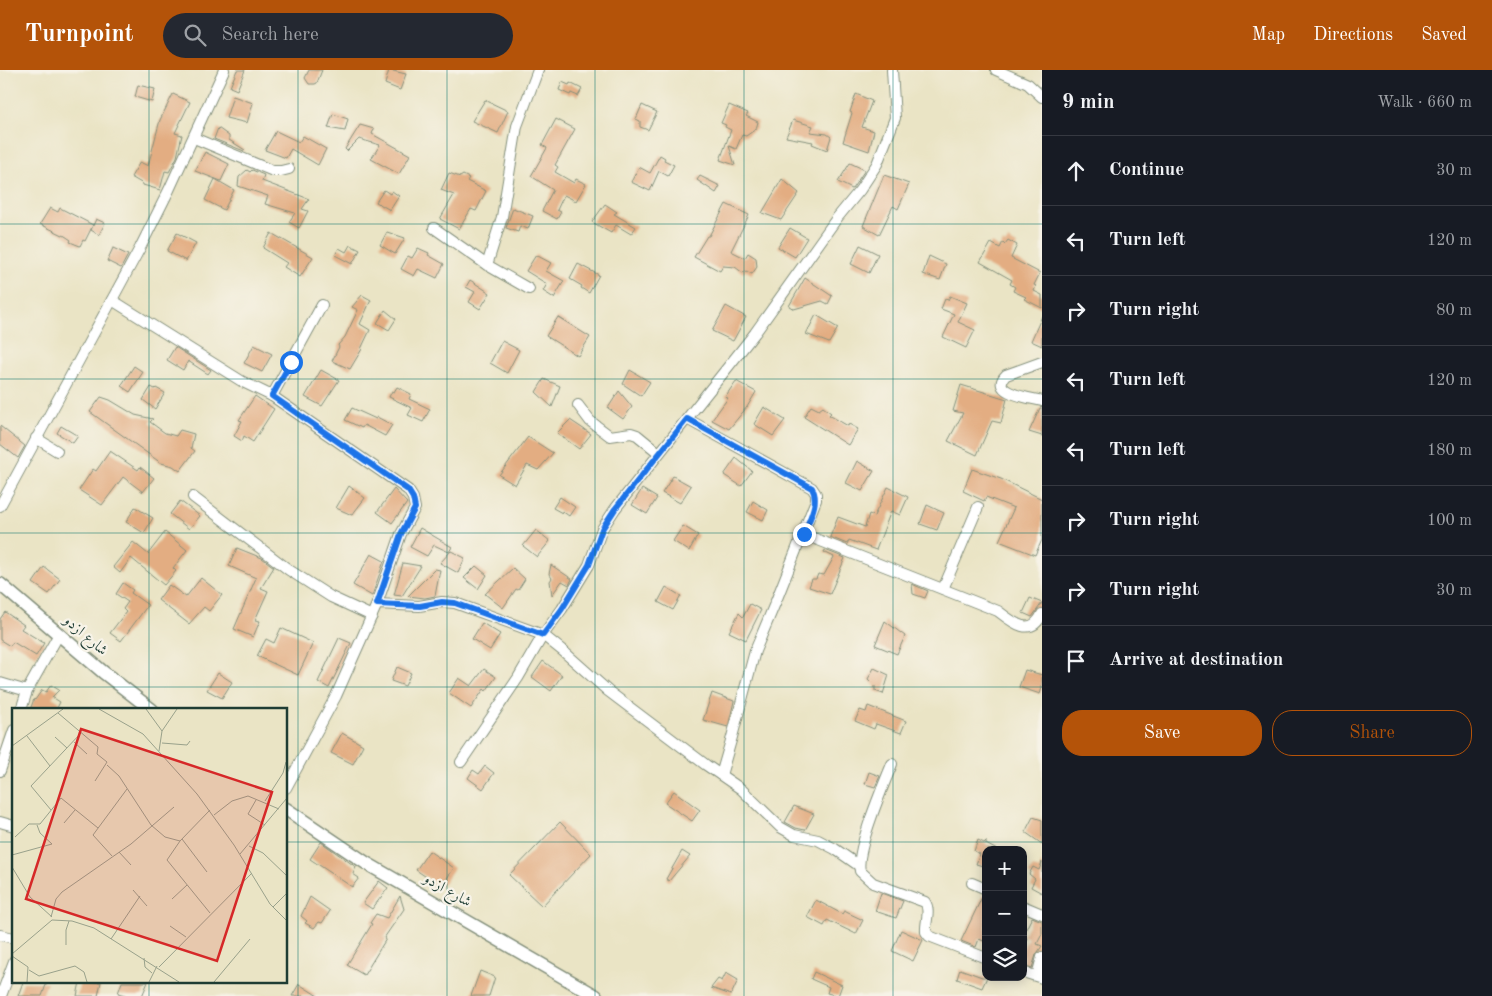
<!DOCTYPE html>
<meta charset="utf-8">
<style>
:root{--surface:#171b24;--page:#242831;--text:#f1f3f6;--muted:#9ea1a6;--line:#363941;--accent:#b45309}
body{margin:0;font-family:"Old Standard TT",Amiri,serif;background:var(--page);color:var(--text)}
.controls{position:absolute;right:15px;bottom:15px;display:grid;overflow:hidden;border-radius:10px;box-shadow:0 2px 12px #0003}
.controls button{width:45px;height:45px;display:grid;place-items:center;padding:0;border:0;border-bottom:1px solid var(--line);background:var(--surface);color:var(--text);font:25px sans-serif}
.stop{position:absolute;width:15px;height:15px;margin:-11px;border:4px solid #1a73e8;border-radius:50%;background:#fff}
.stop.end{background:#1a73e8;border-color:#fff;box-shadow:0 1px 5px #0008}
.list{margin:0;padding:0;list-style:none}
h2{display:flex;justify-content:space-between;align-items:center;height:65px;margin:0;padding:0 20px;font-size:21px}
h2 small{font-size:16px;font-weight:400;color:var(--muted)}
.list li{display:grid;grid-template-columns:32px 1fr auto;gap:15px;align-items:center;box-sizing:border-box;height:70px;padding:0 20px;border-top:1px solid var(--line)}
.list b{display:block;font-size:19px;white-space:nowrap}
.list em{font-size:16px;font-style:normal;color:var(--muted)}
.actions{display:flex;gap:10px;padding:15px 20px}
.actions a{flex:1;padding:11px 0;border:1px solid var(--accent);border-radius:20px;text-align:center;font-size:18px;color:var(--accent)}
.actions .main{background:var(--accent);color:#fff}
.icon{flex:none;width:28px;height:28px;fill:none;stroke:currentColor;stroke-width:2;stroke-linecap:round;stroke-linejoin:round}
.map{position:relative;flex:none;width:1042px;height:926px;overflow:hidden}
header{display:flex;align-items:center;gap:30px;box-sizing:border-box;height:70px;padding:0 25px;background:var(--accent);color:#fff}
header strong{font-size:24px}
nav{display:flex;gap:28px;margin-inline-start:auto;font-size:18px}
.search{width:350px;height:45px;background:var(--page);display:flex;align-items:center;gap:12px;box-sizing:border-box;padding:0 18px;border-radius:28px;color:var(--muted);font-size:19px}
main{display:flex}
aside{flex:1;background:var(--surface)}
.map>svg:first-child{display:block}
.building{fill:#e3ad82}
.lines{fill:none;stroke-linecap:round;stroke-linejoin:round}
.minor-casing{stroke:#84907c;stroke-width:12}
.tertiary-casing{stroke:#84907c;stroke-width:15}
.minor{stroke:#fff;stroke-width:10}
.tertiary{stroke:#fff;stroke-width:12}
.route{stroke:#1a73e8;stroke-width:6}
.grid{fill:none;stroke:#0f766e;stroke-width:1;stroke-opacity:0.55}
.labels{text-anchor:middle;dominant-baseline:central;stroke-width:4.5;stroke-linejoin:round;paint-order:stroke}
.street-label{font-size:15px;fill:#1f3d34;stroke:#f7f3e8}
.inset-road{fill:none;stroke:#99a18b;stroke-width:1}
.view{fill:#d62828;fill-opacity:0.15;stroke:#d62828;stroke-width:2.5}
.inset-edge{fill:none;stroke:#1f3d34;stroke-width:2.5}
</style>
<header>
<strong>Turnpoint</strong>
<div class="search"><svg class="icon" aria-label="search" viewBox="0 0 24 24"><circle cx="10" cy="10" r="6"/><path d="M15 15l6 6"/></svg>Search here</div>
<nav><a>Map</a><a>Directions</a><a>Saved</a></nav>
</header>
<main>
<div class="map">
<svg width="1042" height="926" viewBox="0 0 1042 926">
<rect width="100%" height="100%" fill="#f7f3e8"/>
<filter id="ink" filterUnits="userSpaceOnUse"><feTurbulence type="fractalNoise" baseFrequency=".02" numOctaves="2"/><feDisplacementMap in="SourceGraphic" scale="10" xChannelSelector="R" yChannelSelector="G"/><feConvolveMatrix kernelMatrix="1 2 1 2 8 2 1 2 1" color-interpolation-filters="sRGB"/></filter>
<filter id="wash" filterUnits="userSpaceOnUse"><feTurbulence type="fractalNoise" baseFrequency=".0096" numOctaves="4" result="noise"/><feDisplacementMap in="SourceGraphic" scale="20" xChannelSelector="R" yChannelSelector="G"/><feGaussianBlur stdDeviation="1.12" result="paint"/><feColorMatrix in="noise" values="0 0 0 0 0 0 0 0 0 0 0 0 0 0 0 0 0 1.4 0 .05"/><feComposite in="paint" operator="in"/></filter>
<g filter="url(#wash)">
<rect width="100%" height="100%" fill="#eae4c5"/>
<g id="blocks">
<!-- building -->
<g class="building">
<polygon points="237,0 245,0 237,20 230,17"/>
<polygon points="309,0 322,0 317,13 315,14 309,14 305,8"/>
<polygon points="389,0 406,4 400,20 385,14"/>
<polygon points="562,12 569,15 570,13 582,19 578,26 571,23 570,25 559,20"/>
<polygon points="138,15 155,19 152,32 135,27"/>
<polygon points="173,24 190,32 175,63 182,65 177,87 169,102 165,101 160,120 143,115 143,114 131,107 140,92 148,96 160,50"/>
<polygon points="856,24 872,31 862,57 874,61 869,81 843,72 852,43 850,42"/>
<polygon points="233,26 253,33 247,53 226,48"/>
<polygon points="485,30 508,41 498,63 472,51"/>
<polygon points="642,35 657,42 648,60 640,57 640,51 636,49"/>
<polygon points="729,35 748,43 746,46 758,52 756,59 746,66 742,65 736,79 729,76 735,95 720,90 731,60 725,57 726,55 721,53"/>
<polygon points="333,44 348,49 345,61 328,58"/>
<polygon points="556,49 575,59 555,95 558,97 555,102 574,113 576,109 586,114 576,131 564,125 557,140 561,142 557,149 542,141 553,120 531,106 547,78 542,75"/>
<polygon points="793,50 813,56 810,62 827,64 831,67 827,80 812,74 813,72 786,67"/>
<polygon points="360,55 374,59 372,64 410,85 399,104 371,89 380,75 359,69 347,81 345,79"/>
<polygon points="218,58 229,66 229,70 245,80 244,81 214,69"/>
<polygon points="276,61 299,72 303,66 326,79 318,95 291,79 286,88 265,80"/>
<polygon points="205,82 229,94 221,111 195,101"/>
<polygon points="660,85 665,88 664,90 674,95 668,106 659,101 650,121 631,112 639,97 650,103"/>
<polygon points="850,93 865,100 852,119 838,112"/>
<polygon points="247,100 250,102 252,100 264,105 262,111 309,129 302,139 308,141 299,158 289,152 295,143 265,134 268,126 238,116 239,107"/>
<polygon points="449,103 460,107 463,105 469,108 467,111 486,121 476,141 471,139 459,159 440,149 454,125 441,120"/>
<polygon points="884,105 909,114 898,139 893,136 879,165 863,156"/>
<polygon points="700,106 720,116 716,123 697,110"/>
<polygon points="215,109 234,120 224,140 205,130"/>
<polygon points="782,109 799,123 781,150 762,143"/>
<polygon points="384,120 390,124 392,121 399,126 390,140 376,132"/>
<polygon points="605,134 617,142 614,144 636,157 631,164 616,155 611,163 592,152"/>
<polygon points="726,134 749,145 731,181 745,188 748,183 756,188 757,197 752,204 746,201 743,203 735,197 723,196 720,201 694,187 707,166 709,166"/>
<polygon points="50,138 58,142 60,138 93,155 85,171 83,170 80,176 70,172 71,170 65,166 40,154"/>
<polygon points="513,138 533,146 528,159 520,156 518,162 506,158"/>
<polygon points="96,149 105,153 99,165 91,160"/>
<polygon points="790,158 807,168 795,187 778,177"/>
<polygon points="387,162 405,168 395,184 380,175"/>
<polygon points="177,163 196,173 186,191 167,181"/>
<polygon points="271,163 313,187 300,207 284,197 287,193 263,178"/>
<polygon points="1008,170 1017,175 1011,188 1040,203 1034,215 1036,216 1034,221 1042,225 1042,238 1024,229 1026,227 1013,221 1015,217 1010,214 1012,210 980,192 991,173 1000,178 1003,172 1005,174"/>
<polygon points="350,175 360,180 352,194 335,185 339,178 346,182"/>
<polygon points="860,175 878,184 869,203 851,194"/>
<polygon points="113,178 128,185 121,198 107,191"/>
<polygon points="418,178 429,183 428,185 444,194 437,208 418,199 414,206 401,199 408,186 412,188"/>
<polygon points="536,185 551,193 546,201 564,211 554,228 543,221 547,214 526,201"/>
<polygon points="929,186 946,194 940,210 923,204"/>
<polygon points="578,194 599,205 589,223 581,218 582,216 570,209"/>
<polygon points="805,208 832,226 828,234 822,231 794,239 789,236"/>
<polygon points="470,210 490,223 480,239 469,232 475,222 466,217"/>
<polygon points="362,225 371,230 360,254 370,260 361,279 362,279 350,299 332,291 339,277 338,275 345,267 358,240 352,237"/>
<polygon points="950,226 967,233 958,252 975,260 966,278 943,267 954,244 941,239 945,229 948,230"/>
<polygon points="726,236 746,247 733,271 712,261"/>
<polygon points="385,240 396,249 389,260 377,253"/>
<polygon points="816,245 838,258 829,273 806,264"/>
<polygon points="1042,246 1042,276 1031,271"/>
<polygon points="558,247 590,267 578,286 546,266"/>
<polygon points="502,271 519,280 507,303 490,293"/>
<polygon points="254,275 272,284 262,302 244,293"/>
<polygon points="175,277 211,300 208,304 188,291 183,300 167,290"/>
<polygon points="134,296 143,302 130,322 121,316"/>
<polygon points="321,300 339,310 322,336 305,327"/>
<polygon points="630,300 650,312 641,326 623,314"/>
<polygon points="544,309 560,316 552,337 536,322"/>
<polygon points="736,311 756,322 747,337 729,359 712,350 728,328 725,327"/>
<polygon points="961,315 1007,329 1001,353 992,351 977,385 948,371 963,343 953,341"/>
<polygon points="151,317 155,319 156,318 165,323 155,339 143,330"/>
<polygon points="397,317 411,324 409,329 430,339 423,352 408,345 412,338 389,327 392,321 394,322"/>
<polygon points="619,321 632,337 623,349 608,338"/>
<polygon points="255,326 274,339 253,372 244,366 242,371 234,366 242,351 239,350"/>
<polygon points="101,327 110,330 135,345 153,349 150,352 165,363 176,366 180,360 194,364 191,378 195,381 180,401 173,396 161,393 90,342"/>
<polygon points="811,336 819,340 823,337 831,343 829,345 848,356 849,354 858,359 848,375 804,347"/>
<polygon points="764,337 785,350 773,366 754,354"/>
<polygon points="352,338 376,349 377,347 392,355 385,366 364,355 362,358 345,350"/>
<polygon points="1040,338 1042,338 1042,366 1029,362"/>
<polygon points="570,350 591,364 579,379 557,363"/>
<polygon points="0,356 25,376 18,388 0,374"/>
<polygon points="61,356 78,366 73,373 57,363"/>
<polygon points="528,367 553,383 538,400 527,395 515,415 499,405"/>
<polygon points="110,381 138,400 140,397 154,408 143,422 123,407 102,435 79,420 93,399 96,401"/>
<polygon points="736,388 752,401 741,416 724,405"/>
<polygon points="857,391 874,401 862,421 846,413"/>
<polygon points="972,399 1001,409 1042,429 1042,470 1035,485 999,471 1014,438 986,427 984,431 963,421"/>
<polygon points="673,406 691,416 680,433 662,423"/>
<polygon points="349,416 365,428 352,445 336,438"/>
<polygon points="888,417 908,427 900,445 891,441 876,480 849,470 847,474 830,467 838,447 865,457 869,444 874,446"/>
<polygon points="394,419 407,433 392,453 377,442"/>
<polygon points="642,419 657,428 647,444 632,435"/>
<polygon points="560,427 575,437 569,446 562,441 562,443 553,438"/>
<polygon points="180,431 200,446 189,459 170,444"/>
<polygon points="753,431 768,440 763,450 747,442"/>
<polygon points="927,435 944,443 937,460 920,454"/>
<polygon points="135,437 153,448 144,463 126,452"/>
<polygon points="683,456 698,465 689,481 673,471"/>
<polygon points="420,458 452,477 449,482 434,475 427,486 410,477"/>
<polygon points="536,460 550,471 537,487 523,476"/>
<polygon points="165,462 187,480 173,498 176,501 164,515 131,488 120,503 113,497 133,472 148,484"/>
<polygon points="237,478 262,488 274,497 261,518 268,521 255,550 260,551 253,567 234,559 256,508 229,496"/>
<polygon points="825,480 845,488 830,524 809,517 812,509 816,509 818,504 824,505 834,487 824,482"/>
<polygon points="451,481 465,488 458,503 440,493"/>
<polygon points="371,484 384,491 372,526 353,515"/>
<polygon points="403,493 421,496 402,526 394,525"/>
<polygon points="551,495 572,509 569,515 562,511 552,525 550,511 552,508 549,504"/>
<polygon points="476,496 487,505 478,519 464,508"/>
<polygon points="44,497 60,509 49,524 33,513"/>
<polygon points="513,498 525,509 518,520 516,519 503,538 485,524"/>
<polygon points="435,499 440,500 435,526 425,528 408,526"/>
<polygon points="201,508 222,525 209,541 204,537 189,554 158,530 169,515 186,527"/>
<polygon points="123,513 133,520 131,523 148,535 121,571 110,563 126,542 123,539 128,532 116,524"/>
<polygon points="912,514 928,521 925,528 913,524"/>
<polygon points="666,517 681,526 673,540 658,532"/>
<polygon points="1030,528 1042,533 1032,547 1023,543"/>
<polygon points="750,534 761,540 746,570 729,562 739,543 743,547"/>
<polygon points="5,542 24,555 21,559 44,573 36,586 13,572 10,576 0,570 0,549"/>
<polygon points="885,551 905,566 897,584 875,575"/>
<polygon points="482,553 500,564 490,580 472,569"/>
<polygon points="281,558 313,573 298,605 257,586 266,569 274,573"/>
<polygon points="339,568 351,573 329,618 318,612"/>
<polygon points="543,591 562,605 551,621 532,607"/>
<polygon points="397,597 411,603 405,616 391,611"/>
<polygon points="874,598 889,605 883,624 875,621 875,616 868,609"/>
<polygon points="484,599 496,607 486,621 484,619 471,638 449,623 459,608 471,616"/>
<polygon points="1025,600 1042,605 1042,618 1040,624 1019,617"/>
<polygon points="218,603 232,612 222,628 207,620"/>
<polygon points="51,615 59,620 52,627 60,632 56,640 30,640 34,629 35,630 42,620 46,622"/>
<polygon points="712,623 734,631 728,657 703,650"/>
<polygon points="868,636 906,651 901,663 876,654 874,659 855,651 860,640 866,642"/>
<polygon points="342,663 363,675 353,694 331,683"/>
<polygon points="485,696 494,703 483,719 468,708 473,700 479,704"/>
<polygon points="869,702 880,706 875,717 865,714"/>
<polygon points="674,721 700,740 692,751 665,733"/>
<polygon points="794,736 814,744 805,760 796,758 785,752"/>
<polygon points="1033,747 1042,750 1042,774 1025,762"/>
<polygon points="560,752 591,784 542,836 509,805"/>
<polygon points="978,770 984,773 986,771 986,774 997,780 986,780 986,797 976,794 980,784 974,781"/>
<polygon points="321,772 356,797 353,804 359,808 352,817 310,789"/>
<polygon points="429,781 454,798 441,817 416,800"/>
<polygon points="682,781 690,786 669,811 666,809"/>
<polygon points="1042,792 1042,823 1031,817 1035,809 1029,804 1033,797 1039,800"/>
<polygon points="379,811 388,818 372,839 363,833"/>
<polygon points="881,823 903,831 896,848 875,841"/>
<polygon points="983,825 986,826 986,872 979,869 976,877 961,871"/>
<polygon points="400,826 404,839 384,868 386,869 364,905 347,895 372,854 370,853 376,844 387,848"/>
<polygon points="310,827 330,841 322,853 319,852 314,858 305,853 307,851 301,846"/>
<polygon points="816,830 842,844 844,841 863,850 856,864 827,850 824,856 807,847"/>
<polygon points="1032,847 1042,851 1042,864 1037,874 1042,876 1036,885 1032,898 1023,895 1023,879 1028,868 1023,865"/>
<polygon points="901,860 923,870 913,891 892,881"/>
<polygon points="960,899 982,907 987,907 982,918 957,909"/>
<polygon points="480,901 495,907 489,926 471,926"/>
<polygon points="814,902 842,915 838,926 827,923 829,917 811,909"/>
<polygon points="726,903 738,910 731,925 711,918 718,909 722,911"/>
<polygon points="23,912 47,912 42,926 18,926"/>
<polygon points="80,912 101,912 98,926 77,926"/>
<polygon points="122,912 148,912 142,926 128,926 118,923"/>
<polygon points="299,914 318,926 292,926"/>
</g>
</g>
</g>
<g filter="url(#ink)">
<use href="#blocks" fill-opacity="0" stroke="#84907c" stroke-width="1"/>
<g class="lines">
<defs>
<g id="minor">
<polyline points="996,0 1028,14 1042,27"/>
<polyline points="194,68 273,101 281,101 289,99"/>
<polyline points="434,158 487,195 529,219"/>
<polyline points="487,195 502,147 517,56 538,0"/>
<polyline points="112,230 243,312 272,326 408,420 413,428 415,438 401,464 377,534"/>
<path d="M1042,292L1006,305C988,323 1031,328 1042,331"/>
<polyline points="272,326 322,235"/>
<polyline points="578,335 590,351 610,366 631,363 637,365 659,383"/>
<polyline points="687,349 812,418 816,424 816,430 776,531 755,581 732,667 721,705"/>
<polyline points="36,368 57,381"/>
<polyline points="193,427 289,500 331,527 372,546"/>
<polyline points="0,436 140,178 169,120 224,0"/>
<path d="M803,464L998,541C1012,552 1031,568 1042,544"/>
<polyline points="943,519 978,437"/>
<polyline points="0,613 27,621"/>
<polyline points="21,640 27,621 59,564"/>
<polyline points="461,692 518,608 543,565 562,539 589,495 602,459 615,439 755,263 837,148 860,120 877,94 895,48 892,0"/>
<path d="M892,694C884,714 855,781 860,801L873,813L925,832C931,841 925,852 926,862L929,866L986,888"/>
<polyline points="0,701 14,660"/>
<polyline points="286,718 336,626 377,534 419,536 442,532 455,533 543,565 563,581 608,621 706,695 741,719 780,757 794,765 818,770 835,779 858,795"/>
<polyline points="0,752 14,756"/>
<polyline points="972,813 986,819"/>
<polyline points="1023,836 1042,844"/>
<polyline points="0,865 14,868"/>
<polyline points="1023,902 1042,908"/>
<polyline points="1037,906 1042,887"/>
<polyline points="1,926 14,891"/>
</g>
<g id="tertiary">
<polyline points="0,514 103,602 152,640"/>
<polyline points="286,739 366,793 596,926"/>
</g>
</defs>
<!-- minor casing -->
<use href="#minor" class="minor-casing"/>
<!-- tertiary casing -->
<use href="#tertiary" class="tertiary-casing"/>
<!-- minor -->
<use href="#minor" class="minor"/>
<!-- tertiary -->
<use href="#tertiary" class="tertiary"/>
</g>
</g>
<g class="lines" filter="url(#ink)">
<!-- route -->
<path class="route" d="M291,292L272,326L408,420L413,428L415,438L401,464L377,534L420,536L442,532L455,533L543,565L562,539L589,495L602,459L615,439L687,349L812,418C820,432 809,449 804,464"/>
</g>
<!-- grid -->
<path class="grid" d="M149,0V640M298,0V926M447,0V926M595,0V926M744,0V926M893,0V926M0,154H1042M0,309H1042M0,463H1042M0,617H1042M0,772H14M286,772H1042M149,912V926"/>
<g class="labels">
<!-- street labels -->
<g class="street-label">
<text transform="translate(85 566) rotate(41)">شارع ازدو</text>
<text transform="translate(447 821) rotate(30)">شارع ازدو</text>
</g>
</g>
<!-- overview -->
<g transform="translate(12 638)">
<rect width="275" height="275" fill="#eae4c5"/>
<path class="inset-road" d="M87,1L131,26L185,86L222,137L258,196L275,213M134,1L150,23M46,5L86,39L85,46L95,54L83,73M15,28L38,58M43,29L55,40M62,34L75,46M150,35L175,37L178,33M0,38L51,1M147,43L150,23L165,1M95,57L107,68L139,117L153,129L168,133L198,102M244,92L236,106L253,117M253,93L271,65L274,54M39,102L19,78L69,25M202,107L220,93L236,88L267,101M52,115L63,102M25,117L28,125L40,136M3,129L17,116H28L49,90L86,120M170,131L195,164M168,133L155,152L198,205M237,138L251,145L275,168M107,144L119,157M228,146L275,90M0,147L40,136M100,148L81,127L115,81M0,159L18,189L40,209M121,182L135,198M160,191L175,177M261,199L275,185M39,209L44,191L50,184L119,136L162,99M158,218L174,229M99,231L128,188M54,237V222L57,213M0,246L40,212L60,213L82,220L167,274M0,248L16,259L15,274M132,250L133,259L140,265M147,259L240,165M17,262L27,268L63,258L72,264L75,274M137,274L145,258M202,274L238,231"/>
<path class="view" d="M69,21L260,84L205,253L14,191Z"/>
<rect width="275" height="275" class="inset-edge"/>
</g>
</svg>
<div class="controls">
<button>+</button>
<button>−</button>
<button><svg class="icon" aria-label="layers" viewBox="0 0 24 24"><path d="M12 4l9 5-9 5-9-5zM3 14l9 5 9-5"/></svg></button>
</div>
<div class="stop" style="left:291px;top:292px"></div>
<div class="stop end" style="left:804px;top:464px"></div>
</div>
<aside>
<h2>9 min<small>Walk · 660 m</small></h2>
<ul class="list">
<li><svg class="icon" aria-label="ahead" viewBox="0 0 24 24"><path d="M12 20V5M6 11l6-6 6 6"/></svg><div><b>Continue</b></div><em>30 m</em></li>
<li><svg class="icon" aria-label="left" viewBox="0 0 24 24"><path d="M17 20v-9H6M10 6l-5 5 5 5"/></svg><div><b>Turn left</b></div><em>120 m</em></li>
<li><svg class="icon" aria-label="right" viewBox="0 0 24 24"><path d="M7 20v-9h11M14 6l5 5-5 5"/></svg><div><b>Turn right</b></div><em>80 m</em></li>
<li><svg class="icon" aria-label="left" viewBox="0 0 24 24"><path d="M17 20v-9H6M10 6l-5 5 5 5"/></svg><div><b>Turn left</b></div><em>120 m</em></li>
<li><svg class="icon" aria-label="left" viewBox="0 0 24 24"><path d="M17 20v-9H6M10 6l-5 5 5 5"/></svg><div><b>Turn left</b></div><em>180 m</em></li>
<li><svg class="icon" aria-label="right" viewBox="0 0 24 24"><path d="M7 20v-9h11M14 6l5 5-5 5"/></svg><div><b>Turn right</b></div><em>100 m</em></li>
<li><svg class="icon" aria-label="right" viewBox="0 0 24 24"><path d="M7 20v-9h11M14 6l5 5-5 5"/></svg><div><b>Turn right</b></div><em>30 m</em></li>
<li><svg class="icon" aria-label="arrive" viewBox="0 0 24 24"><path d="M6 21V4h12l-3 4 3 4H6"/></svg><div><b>Arrive at destination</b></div></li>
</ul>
<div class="actions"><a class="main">Save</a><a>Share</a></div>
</aside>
</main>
